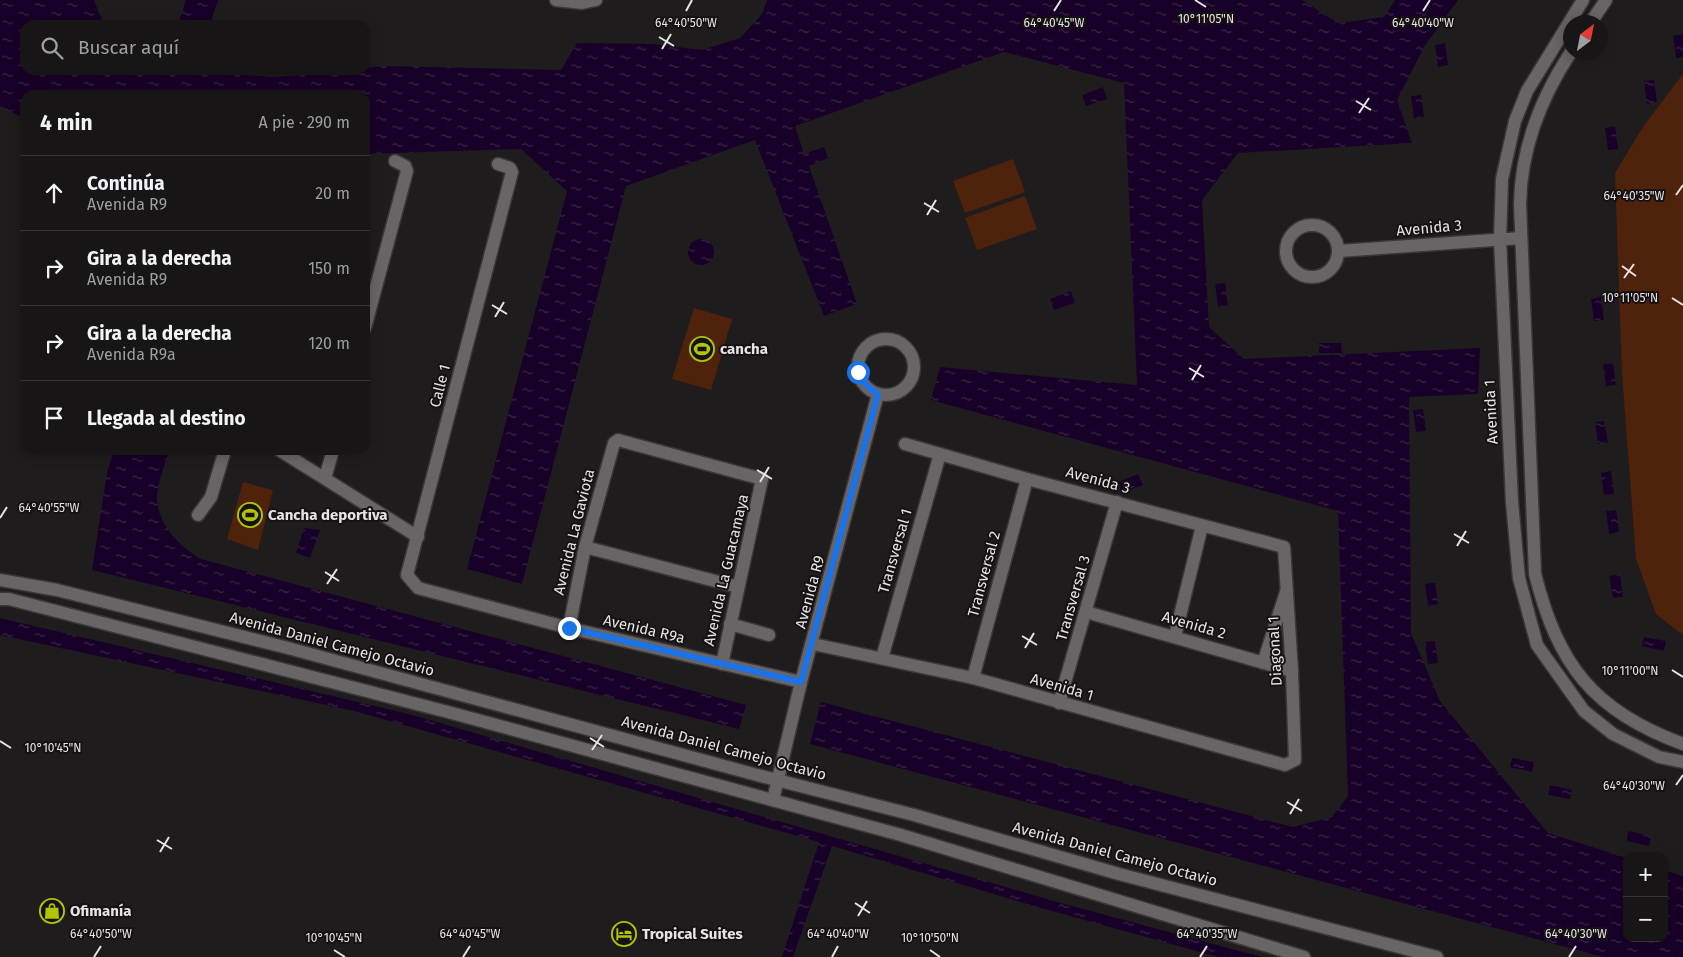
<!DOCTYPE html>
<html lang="es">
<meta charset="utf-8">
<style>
:root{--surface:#171516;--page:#201e1f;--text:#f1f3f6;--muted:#9e9fa1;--line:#363435}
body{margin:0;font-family:"Fira Sans",sans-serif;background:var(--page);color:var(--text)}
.controls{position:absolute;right:15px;bottom:15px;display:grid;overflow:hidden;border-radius:10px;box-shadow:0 2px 12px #0003}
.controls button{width:45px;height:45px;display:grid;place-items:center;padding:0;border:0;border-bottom:1px solid var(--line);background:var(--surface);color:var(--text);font:25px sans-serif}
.compass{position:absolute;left:1563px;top:15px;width:45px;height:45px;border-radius:50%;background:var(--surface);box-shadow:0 2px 12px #0003;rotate:32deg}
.stop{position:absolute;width:15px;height:15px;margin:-11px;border:4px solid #1a73e8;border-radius:50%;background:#fff}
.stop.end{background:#1a73e8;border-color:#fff;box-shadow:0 1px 5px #0008}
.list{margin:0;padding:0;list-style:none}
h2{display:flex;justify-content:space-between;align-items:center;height:65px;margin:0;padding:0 20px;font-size:21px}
h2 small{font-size:16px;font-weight:400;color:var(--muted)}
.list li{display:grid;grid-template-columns:32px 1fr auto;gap:15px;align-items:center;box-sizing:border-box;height:75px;padding:0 20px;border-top:1px solid var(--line)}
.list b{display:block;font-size:19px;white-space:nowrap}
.list p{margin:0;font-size:16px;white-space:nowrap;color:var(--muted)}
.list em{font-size:16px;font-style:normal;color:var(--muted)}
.icon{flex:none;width:28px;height:28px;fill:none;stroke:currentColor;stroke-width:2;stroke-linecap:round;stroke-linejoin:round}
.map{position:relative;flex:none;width:1683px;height:957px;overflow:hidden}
.search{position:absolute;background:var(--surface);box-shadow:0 2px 12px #0003;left:20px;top:20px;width:350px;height:55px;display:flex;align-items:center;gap:12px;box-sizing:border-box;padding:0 18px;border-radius:15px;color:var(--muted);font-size:19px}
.panel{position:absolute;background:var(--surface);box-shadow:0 2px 12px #0003;left:20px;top:90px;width:350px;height:365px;border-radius:15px}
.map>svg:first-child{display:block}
.grass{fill:#4f220c}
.water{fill:url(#water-ripples)}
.pier{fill:#1f1c1d}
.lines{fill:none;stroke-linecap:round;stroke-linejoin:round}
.street-casing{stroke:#3a3738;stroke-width:15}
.secondary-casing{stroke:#3a3738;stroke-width:15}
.street{stroke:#696466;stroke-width:12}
.secondary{stroke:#696466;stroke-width:12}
.route{stroke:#1a73e8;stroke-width:6}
.ticks{fill:none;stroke:#e6e3e4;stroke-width:2}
.labels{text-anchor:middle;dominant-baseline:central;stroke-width:4;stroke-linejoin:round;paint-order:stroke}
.street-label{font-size:15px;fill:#e6e3e4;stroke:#161214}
.poi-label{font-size:15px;font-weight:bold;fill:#e6e3e4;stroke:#161214;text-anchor:start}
.ticks-label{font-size:12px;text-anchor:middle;fill:#e6e3e4;stroke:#161214;stroke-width:4;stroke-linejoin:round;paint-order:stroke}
</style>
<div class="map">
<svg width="1683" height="957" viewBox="0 0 1683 957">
<defs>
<pattern id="water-ripples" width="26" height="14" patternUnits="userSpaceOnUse" patternTransform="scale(1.25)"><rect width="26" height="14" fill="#180128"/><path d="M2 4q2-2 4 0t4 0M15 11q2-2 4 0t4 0" fill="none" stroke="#3a2647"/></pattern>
</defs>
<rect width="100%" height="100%" fill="#1f1c1d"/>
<!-- grass -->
<g class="grass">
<polygon points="1683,74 1683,635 1656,614 1636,559 1622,373 1615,173 1643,127"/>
<polygon points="1013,159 1025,192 965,213 953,181"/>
<polygon points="1025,196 1037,229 977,250 965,218"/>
<polygon points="694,308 732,319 711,390 672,379"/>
<polygon points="243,482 273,490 258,550 227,539"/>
</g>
<!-- water -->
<g class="water">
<polygon points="0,0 94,0 104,25 25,25 25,70 196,70 196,72 274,77 365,70 365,68 384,66 561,70 577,43 654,44 702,50 740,38 762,14 767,0 1302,0 1338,23 1384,17 1395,0 1458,0 1424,47 1397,100 1412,143 1238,153 1202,200 1209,327 1244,359 1480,348 1478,394 1409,397 1411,633 1440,701 1548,833 1627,858 1627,938 1664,938 1664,870 1683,876 1683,957 1603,957 810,744 821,702 1293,827 1332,817 1348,796 1338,511 931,400 940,367 1137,385 1124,83 1004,52 795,126 804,154 824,147 828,158 809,166 857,304 824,316 755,140 626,186 522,584 467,569 567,191 521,149 365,154 365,95 25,95 25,119 0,106"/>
<polygon points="186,0 218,0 210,25 178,25"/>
<polygon points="1683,34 1683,57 1676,58 1673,36"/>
<polygon points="1445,43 1448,65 1438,67 1435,45"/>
<polygon points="1654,80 1657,102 1647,104 1644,81"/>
<polygon points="1103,87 1107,99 1086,106 1082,95"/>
<polygon points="1421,95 1424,117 1414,119 1411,96"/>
<polygon points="1615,126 1618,149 1608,150 1605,128"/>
<circle cx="701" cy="252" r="13"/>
<polygon points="1225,283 1228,305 1218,307 1215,284"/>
<polygon points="1071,291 1075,303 1054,310 1050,299"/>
<polygon points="1601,297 1604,320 1594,321 1591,299"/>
<polygon points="1319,343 1341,343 1342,353 1319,353"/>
<polygon points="1613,363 1616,385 1606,386 1603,364"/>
<polygon points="1423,409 1426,431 1416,432 1413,410"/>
<polygon points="1604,421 1608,443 1598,444 1595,422"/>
<path d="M114,450H169C165,465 157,484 157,499C159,527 179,545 201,559L746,705L739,729L92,570L107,472Z"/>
<polygon points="1611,471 1614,494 1604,495 1601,473"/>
<polygon points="1138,474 1143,485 1122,493 1118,482"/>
<polygon points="1616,510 1619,532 1609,534 1606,511"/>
<polygon points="304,528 320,530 310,558 296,553"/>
<polygon points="1620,574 1623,597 1613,598 1609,576"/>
<polygon points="1435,582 1438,604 1428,606 1425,584"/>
<polygon points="0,618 409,714 1061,903 1262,957 1218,957 1034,906 832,846 793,957 782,957 819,842 354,711 0,635"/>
<polygon points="1644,637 1666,641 1664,651 1642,646"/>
<polygon points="1435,641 1438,663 1428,664 1425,642"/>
<polygon points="1512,758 1534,762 1532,772 1510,767"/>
<polygon points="1550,785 1572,790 1570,799 1548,795"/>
<polygon points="1628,831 1651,836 1649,846 1627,841"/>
</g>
<!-- pier -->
<polygon class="pier" points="111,450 114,450 107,472 97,527 95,527 104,472"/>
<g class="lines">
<defs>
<g id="street">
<polyline points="556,0 582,3 596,0"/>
<polyline points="1583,0 1527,91 1515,121 1502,179 1500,239 1512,502 1519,578 1537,645 1584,711 1613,734 1659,757 1683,762"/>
<polyline points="1591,22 1606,0"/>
<path d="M1571,52C1540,99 1521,148 1520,204L1535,574C1558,665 1593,711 1683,744"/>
<polyline points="498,164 510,168 512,172 407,575 418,588 569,628 801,682"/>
<circle cx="1312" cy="251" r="26"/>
<polyline points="1339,251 1521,238"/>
<polyline points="365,328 407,171 405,166 395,161"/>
<circle cx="886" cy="367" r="28"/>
<polyline points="279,450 418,537"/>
<polyline points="325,478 333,450"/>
<polyline points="198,515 211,497 225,450"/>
<polyline points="585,547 738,587"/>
<polyline points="1086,612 1292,671"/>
<polyline points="730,624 769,635"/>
<polyline points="569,628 585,547 614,443 618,440 762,479 722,664"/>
<polyline points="1175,636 1202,526"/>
<polyline points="813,644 973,678 1285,765 1295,760 1292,671 1284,547 1027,479 905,444"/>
<polyline points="882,658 940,454"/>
<polyline points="1263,663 1286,592"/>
<polyline points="973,678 1027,479"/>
<polyline points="1059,703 1117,502"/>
<polyline points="773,800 801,682 878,394"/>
</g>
<g id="secondary">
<polyline points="0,580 57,590 288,648 757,775 914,815 1119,874 1437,957"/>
<polyline points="0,599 9,599 448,712 901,835 1304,957"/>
</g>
</defs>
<!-- street casing -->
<use href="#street" class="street-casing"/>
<!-- secondary casing -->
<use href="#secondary" class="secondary-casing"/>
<!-- street -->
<use href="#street" class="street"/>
<!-- secondary -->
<use href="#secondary" class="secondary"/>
</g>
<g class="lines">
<!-- route -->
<path class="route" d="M569,628L801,682L878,394C868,388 863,383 858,372"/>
</g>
<!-- ticks -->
<path class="ticks" d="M1195,0L1206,7M686,11L692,0M1054,11L1061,0M1423,11L1430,0M659,37L674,46M662,49L671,34M1356,101L1371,110M1359,113L1369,98M1676,195L1683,185M924,203L939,212M927,215L936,200M1622,266L1636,276M1624,278L1634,264M1672,298L1683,305M492,305L507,314M495,317L504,302M1189,368L1204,377M1192,380L1201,365M757,470L772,479M760,482L769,467M0,518L7,507M1454,534L1469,543M1457,546L1466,531M325,572L339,581M327,584L337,569M1022,636L1037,645M1025,648L1034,633M1672,670L1683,677M590,738L604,747M0,741L11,748M592,750L602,735M1676,785L1683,775M1287,802L1302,811M1290,814L1299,799M157,840L172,849M160,852L169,837M855,903L870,913M858,916L867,901M334,950L345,957M930,950L940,957M94,957L101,946M463,957L470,946M832,957L838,946M1200,957L1207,946M1569,957L1576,946"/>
<!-- icons -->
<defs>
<symbol id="stadium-ring" viewBox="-11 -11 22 22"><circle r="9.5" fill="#161214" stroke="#b0c503" stroke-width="1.5"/><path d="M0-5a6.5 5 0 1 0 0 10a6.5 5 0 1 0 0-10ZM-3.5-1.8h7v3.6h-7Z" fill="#b0c503"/></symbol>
<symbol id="shop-ring" viewBox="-11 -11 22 22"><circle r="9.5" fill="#161214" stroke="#b0c503" stroke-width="1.5"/><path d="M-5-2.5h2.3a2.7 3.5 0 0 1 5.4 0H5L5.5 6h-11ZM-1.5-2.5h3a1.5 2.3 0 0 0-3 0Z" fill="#b0c503"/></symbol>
<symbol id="hotel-ring" viewBox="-11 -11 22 22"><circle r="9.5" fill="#161214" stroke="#b0c503" stroke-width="1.5"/><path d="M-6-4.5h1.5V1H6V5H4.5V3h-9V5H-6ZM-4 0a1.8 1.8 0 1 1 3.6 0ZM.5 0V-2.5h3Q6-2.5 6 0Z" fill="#b0c503"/></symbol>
</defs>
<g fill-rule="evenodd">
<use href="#stadium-ring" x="688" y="335" width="28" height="28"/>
<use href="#stadium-ring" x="236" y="501" width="28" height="28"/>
<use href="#shop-ring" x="38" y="897" width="28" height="28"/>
<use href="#hotel-ring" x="610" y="920" width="28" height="28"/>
</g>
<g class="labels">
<!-- street labels -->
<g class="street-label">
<text transform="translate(1429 228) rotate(-5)">Avenida 3</text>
<text transform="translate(440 386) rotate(-76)">Calle 1</text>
<text transform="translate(1491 412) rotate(-93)">Avenida 1</text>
<text transform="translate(1098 480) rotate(15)">Avenida 3</text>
<text transform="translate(574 532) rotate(-76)">Avenida La Gaviota</text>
<text transform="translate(895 551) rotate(-74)">Transversal 1</text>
<text transform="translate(726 570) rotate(-77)">Avenida La Guacamaya</text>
<text transform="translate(984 574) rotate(-75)">Transversal 2</text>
<text transform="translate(810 592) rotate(-75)">Avenida R9</text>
<text transform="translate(1073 598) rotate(-74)">Transversal 3</text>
<text transform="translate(1194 625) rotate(16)">Avenida 2</text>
<text transform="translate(644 629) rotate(13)">Avenida R9a</text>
<text transform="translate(332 644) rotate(15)">Avenida Daniel Camejo Octavio</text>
<text transform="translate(1275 651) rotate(-93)">Diagonal 1</text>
<text transform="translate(1062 687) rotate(16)">Avenida 1</text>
<text transform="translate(724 748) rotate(15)">Avenida Daniel Camejo Octavio</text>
<text transform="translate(1115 854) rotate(15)">Avenida Daniel Camejo Octavio</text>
</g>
<!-- poi labels -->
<g class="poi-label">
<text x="720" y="349">cancha</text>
<text x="268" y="515">Cancha deportiva</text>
<text x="70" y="911">Ofimanía</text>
<text x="642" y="934">Tropical Suites</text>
</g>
</g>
<g class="ticks-label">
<text x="1206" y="23">10°11'05"N</text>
<text x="686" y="27">64°40'50"W</text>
<text x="1054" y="27">64°40'45"W</text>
<text x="1423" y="27">64°40'40"W</text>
<text x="1634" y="200">64°40'35"W</text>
<text x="1630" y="302">10°11'05"N</text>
<text x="49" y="512">64°40'55"W</text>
<text x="1630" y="675">10°11'00"N</text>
<text x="53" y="752">10°10'45"N</text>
<text x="1634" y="790">64°40'30"W</text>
<text x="101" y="938">64°40'50"W</text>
<text x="470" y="938">64°40'45"W</text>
<text x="838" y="938">64°40'40"W</text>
<text x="1207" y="938">64°40'35"W</text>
<text x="1576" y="938">64°40'30"W</text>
<text x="334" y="942">10°10'45"N</text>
<text x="930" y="942">10°10'50"N</text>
</g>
</svg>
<div class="controls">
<button>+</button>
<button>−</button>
</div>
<svg class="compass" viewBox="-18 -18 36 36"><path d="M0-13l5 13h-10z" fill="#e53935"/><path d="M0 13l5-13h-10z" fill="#9e9fa1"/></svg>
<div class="stop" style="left:858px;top:372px"></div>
<div class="stop end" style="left:569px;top:628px"></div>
<div class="search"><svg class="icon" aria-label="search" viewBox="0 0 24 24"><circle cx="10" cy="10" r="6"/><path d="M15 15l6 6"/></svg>Buscar aquí</div>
<section class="panel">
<h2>4 min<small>A pie · 290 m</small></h2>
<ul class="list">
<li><svg class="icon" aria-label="ahead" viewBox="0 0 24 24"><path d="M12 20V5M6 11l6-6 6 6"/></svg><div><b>Continúa</b><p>Avenida R9</p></div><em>20 m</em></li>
<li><svg class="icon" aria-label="right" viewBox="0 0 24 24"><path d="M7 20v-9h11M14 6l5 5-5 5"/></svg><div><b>Gira a la derecha</b><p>Avenida R9</p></div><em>150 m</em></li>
<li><svg class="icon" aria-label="right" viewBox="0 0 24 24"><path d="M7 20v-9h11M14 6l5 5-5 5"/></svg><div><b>Gira a la derecha</b><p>Avenida R9a</p></div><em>120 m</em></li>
<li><svg class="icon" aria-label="arrive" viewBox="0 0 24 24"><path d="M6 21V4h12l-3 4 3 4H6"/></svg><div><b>Llegada al destino</b></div></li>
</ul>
</section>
</div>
